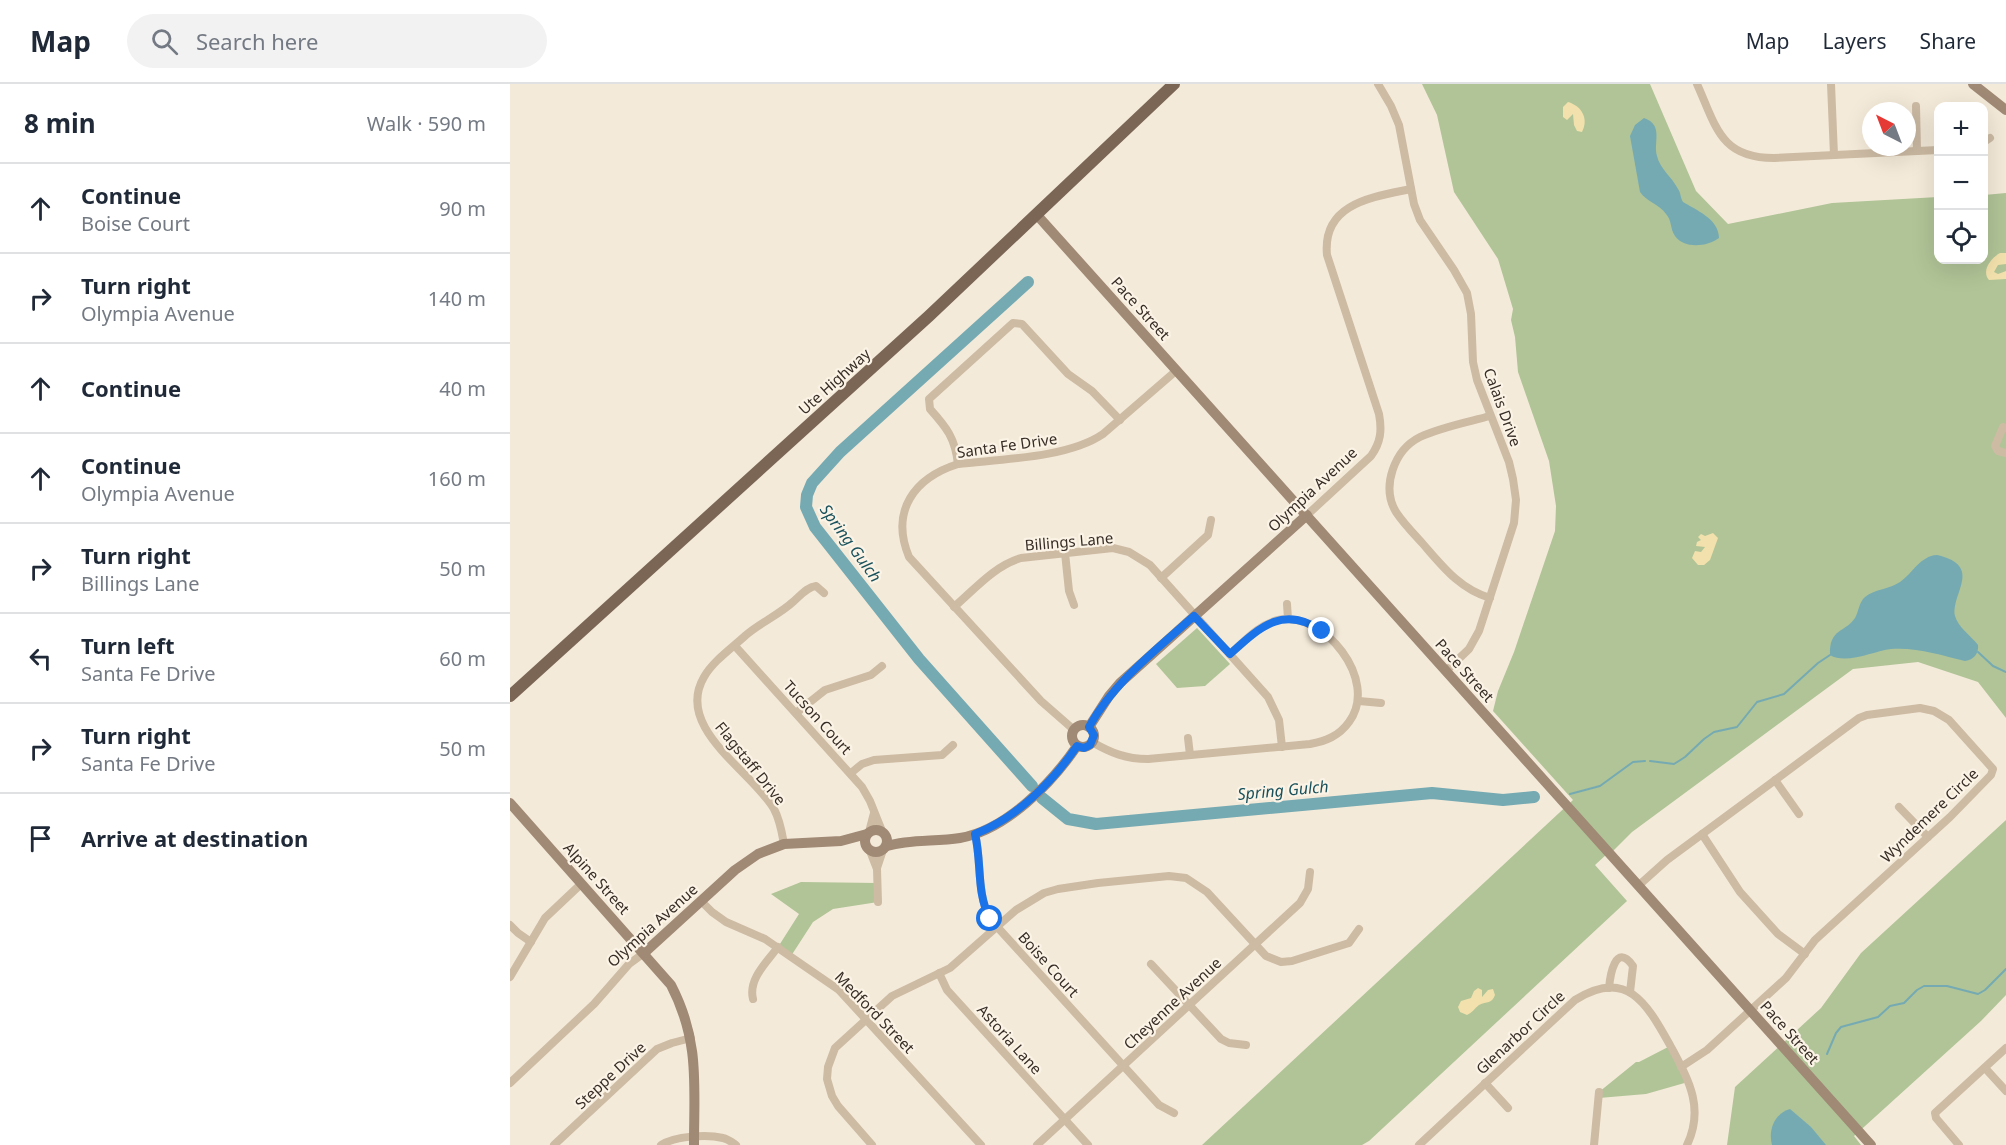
<!DOCTYPE html>
<meta charset="utf-8">
<style>
:root{--surface:#fff;--page:#f2f2f3;--text:#1f2937;--muted:#747a83;--line:#e0e1e3}
body{margin:0;font-family:"Noto Sans",sans-serif;background:var(--page);color:var(--text)}
.controls{position:absolute;right:18px;top:18px;display:grid;overflow:hidden;border-radius:12px;box-shadow:0 6px 24px #0002}
.controls button{width:54px;height:54px;display:grid;place-items:center;padding:0;border:0;border-bottom:2px solid var(--line);background:var(--surface);color:var(--text);font:30px sans-serif}
.compass{position:absolute;left:1352px;top:18px;width:54px;height:54px;border-radius:50%;background:var(--surface);box-shadow:0 6px 24px #0002;rotate:318deg}
.stop{position:absolute;width:18px;height:18px;margin:-14px;border:4px solid #1a73e8;border-radius:50%;background:#fff}
.stop.end{background:#1a73e8;border-color:#fff;box-shadow:0 2px 6px #0008}
.list{margin:0;padding:0;list-style:none}
h2{display:flex;justify-content:space-between;align-items:center;height:78px;margin:0;padding:0 24px;font-size:26px}
h2 small{font-size:20px;font-weight:400;color:var(--muted)}
.list li{display:grid;grid-template-columns:39px 1fr auto;gap:18px;align-items:center;box-sizing:border-box;height:90px;padding:0 24px;border-top:2px solid var(--line)}
.list b{display:block;font-size:22px;white-space:nowrap}
.list p{margin:0;font-size:20px;white-space:nowrap;color:var(--muted)}
.list em{font-size:20px;font-style:normal;color:var(--muted)}
.icon{flex:none;width:33px;height:33px;fill:none;stroke:currentColor;stroke-width:2;stroke-linecap:round;stroke-linejoin:round}
.map{position:relative;flex:none;width:1496px;height:1061px;overflow:hidden}
header{display:flex;align-items:center;gap:36px;box-sizing:border-box;height:84px;padding:0 30px;background:var(--surface);border-bottom:2px solid var(--line)}
header strong{font-size:28px}
nav{display:flex;gap:33px;margin-inline-start:auto;font-size:21px}
.search{width:420px;height:54px;background:var(--page);display:flex;align-items:center;gap:15px;box-sizing:border-box;padding:0 21px;border-radius:33px;color:var(--muted);font-size:22px}
main{display:flex}
aside{flex:1;background:var(--surface)}
.map>svg:first-child{display:block}
.green{fill:#b0c497}
.sand{fill:#f2e1ac}
.water{fill:#75aab3}
.lines{fill:none;stroke-linecap:round;stroke-linejoin:round}
.stream{stroke:#75aab3;stroke-width:2}
.river{stroke:#75aab3;stroke-width:12}
.street{stroke:#cdbba4;stroke-width:8}
.secondary{stroke:#a08975;stroke-width:10}
.primary{stroke:#7b6656;stroke-width:12}
.route{stroke:#1a73e8;stroke-width:8}
.labels{text-anchor:middle;dominant-baseline:central;stroke-width:4.5;stroke-linejoin:round;paint-order:stroke}
.street-label{font-size:15px;fill:#372d26;stroke:#fbf3e5}
.water-label{font-size:16px;font-style:italic;fill:#18515c;stroke:#fbf3e5}
</style>
<header>
<strong>Map</strong>
<div class="search"><svg class="icon" aria-label="search" viewBox="0 0 24 24"><circle cx="10" cy="10" r="6"/><path d="M15 15l6 6"/></svg>Search here</div>
<nav><a>Map</a><a>Layers</a><a>Share</a></nav>
</header>
<main>
<aside>
<h2>8 min<small>Walk · 590 m</small></h2>
<ul class="list">
<li><svg class="icon" aria-label="ahead" viewBox="0 0 24 24"><path d="M12 20V5M6 11l6-6 6 6"/></svg><div><b>Continue</b><p>Boise Court</p></div><em>90 m</em></li>
<li><svg class="icon" aria-label="right" viewBox="0 0 24 24"><path d="M7 20v-9h11M14 6l5 5-5 5"/></svg><div><b>Turn right</b><p>Olympia Avenue</p></div><em>140 m</em></li>
<li><svg class="icon" aria-label="ahead" viewBox="0 0 24 24"><path d="M12 20V5M6 11l6-6 6 6"/></svg><div><b>Continue</b></div><em>40 m</em></li>
<li><svg class="icon" aria-label="ahead" viewBox="0 0 24 24"><path d="M12 20V5M6 11l6-6 6 6"/></svg><div><b>Continue</b><p>Olympia Avenue</p></div><em>160 m</em></li>
<li><svg class="icon" aria-label="right" viewBox="0 0 24 24"><path d="M7 20v-9h11M14 6l5 5-5 5"/></svg><div><b>Turn right</b><p>Billings Lane</p></div><em>50 m</em></li>
<li><svg class="icon" aria-label="left" viewBox="0 0 24 24"><path d="M17 20v-9H6M10 6l-5 5 5 5"/></svg><div><b>Turn left</b><p>Santa Fe Drive</p></div><em>60 m</em></li>
<li><svg class="icon" aria-label="right" viewBox="0 0 24 24"><path d="M7 20v-9h11M14 6l5 5-5 5"/></svg><div><b>Turn right</b><p>Santa Fe Drive</p></div><em>50 m</em></li>
<li><svg class="icon" aria-label="arrive" viewBox="0 0 24 24"><path d="M6 21V4h12l-3 4 3 4H6"/></svg><div><b>Arrive at destination</b></div></li>
</ul>
</aside>
<div class="map">
<svg width="1496" height="1061" viewBox="0 0 1496 1061">
<rect width="100%" height="100%" fill="#f4ead9"/>
<!-- green -->
<g class="green">
<polygon points="912,0 1140,0 1186,107 1218,140 1322,119 1428,113 1428,176 1474,176 1474,111 1496,109 1496,634 1468,598 1408,578 1343,585 1122,748 1100,770 1098,769 1085,781 1117,817 859,1057 852,1061 692,1061 1063,716 983,627 988,607 1004,568 1045,447 1046,422 1039,377 1008,288 1005,253 1001,236 1003,225 988,175 944,108 927,31"/>
<polygon points="687,544 720,580 695,602 667,604 646,580"/>
<polygon points="1496,736 1496,911 1471,937 1344,1052 1351,1061 1217,1061 1225,1003 1311,924 1351,869"/>
<polygon points="291,798 368,799 368,818 323,825 303,838 281,872 268,863 289,830 261,810"/>
<polygon points="1160,962 1178,998 1136,1010 1089,1014 1089,1008 1126,978 1129,978"/>
</g>
<!-- sand -->
<g class="sand">
<path d="M1058,18C1072,22 1079,35 1072,48L1067,47L1064,41L1063,30L1057,36L1053,33V23Z"/>
<path d="M1490,169H1496V180L1488,181L1484,188L1488,190L1496,187V195L1479,196C1471,187 1481,174 1490,169Z"/>
<polygon points="1203,449 1208,454 1200,476 1194,481 1188,481 1182,474 1185,467 1191,468 1195,463 1186,462 1187,458 1191,456 1188,453 1191,450 1195,452"/>
<path d="M968,904L972,906V913L978,906L983,905L985,911C982,920 977,917 969,921C965,924 962,929 957,931L950,928L948,923L951,917L961,914L964,907Z"/>
</g>
<!-- water -->
<g class="water">
<path d="M1134,34C1154,41 1143,58 1147,72C1150,85 1162,93 1168,105C1171,109 1170,113 1173,118C1186,126 1209,135 1209,154C1197,163 1174,165 1165,152C1160,145 1162,136 1156,130C1149,120 1137,118 1130,108L1120,52L1125,41Z"/>
<path d="M1427,471C1474,482 1441,509 1445,532C1448,543 1461,552 1468,561C1469,569 1464,576 1455,577C1431,571 1406,563 1381,565C1364,567 1336,581 1320,571C1319,544 1335,549 1345,534C1349,527 1349,518 1355,513C1365,505 1380,505 1390,498C1403,489 1410,472 1427,471Z"/>
<path d="M1280,1025L1301,1043L1316,1061H1262C1258,1046 1264,1030 1280,1025Z"/>
</g>
<g class="lines">
<!-- stream -->
<g class="stream">
<polyline points="1468,568 1483,582 1496,588"/>
<polyline points="1140,677 1164,680 1175,673 1194,655 1204,648 1227,643 1247,618 1274,610 1308,579 1320,571"/>
<polyline points="1060,710 1090,702 1123,678 1135,677"/>
<polyline points="1317,970 1326,949 1331,943 1368,933 1380,922 1394,919 1407,906 1414,902 1437,902 1468,910 1475,906 1496,885"/>
</g>
<!-- river -->
<g class="river">
<polyline points="518,198 330,368 302,399 297,411 296,423 305,443 409,575 522,702"/>
<polyline points="532,714 558,735 586,740 922,709 993,716 1024,713"/>
</g>
<!-- street -->
<g class="street">
<polyline points="868,0 881,22 889,41 904,120 910,136 944,186 957,209 961,230 963,278 967,296 999,378 1003,395 1006,416 1004,439 969,547 959,565 936,587"/>
<path d="M1187,0C1206,42 1210,74 1264,74L1428,66"/>
<polyline points="1321,0 1324,71"/>
<polyline points="1406,22 1407,67"/>
<polyline points="1474,58 1480,54"/>
<polyline points="1496,344 1493,343 1485,362 1488,367 1496,369"/>
<path d="M448,380C445,354 437,344 420,325L419,315L503,239L512,240L558,290L582,307L610,336"/>
<path d="M797,431L861,372C871,358 872,346 869,330L817,171C812,119 863,113 901,105"/>
<polyline points="555,469 559,507 564,521"/>
<polyline points="651,494 698,451 701,436"/>
<path d="M980,514C950,505 933,483 913,460C904,450 894,440 886,428C871,403 884,366 910,353C931,343 958,338 980,332"/>
<polyline points="777,520 778,535"/>
<path d="M444,523C465,505 484,482 511,474L603,464L619,468L640,481L758,613L769,636L772,663"/>
<polyline points="225,562 352,703 360,717 372,747"/>
<polyline points="849,617 871,619"/>
<polyline points="286,629 315,606 361,591 372,582"/>
<path d="M563,645L531,617L399,473C380,427 404,394 448,380C492,375 558,374 593,350L667,286"/>
<polyline points="678,654 680,671"/>
<path d="M582,658C601,669 616,675 638,675L800,660C816,657 829,652 839,638C870,596 813,526 768,536C748,541 734,558 720,570"/>
<polyline points="341,689 352,680 364,676 432,671 443,661"/>
<polyline points="1265,696 1289,730"/>
<polyline points="1389,723 1418,753"/>
<polyline points="359,748 364,729"/>
<path d="M465,750C472,779 466,808 480,835L649,1021L664,1029"/>
<polyline points="1192,750 1230,808 1268,850 1295,870"/>
<path d="M274,760C272,749 270,736 264,725C242,687 164,644 194,593C203,577 222,564 236,551C251,538 269,531 284,517C291,511 297,503 306,502L314,509"/>
<polyline points="360,767 367,785 368,818"/>
<polyline points="367,784 373,766"/>
<polyline points="1128,802 1157,776 1349,634 1357,631 1410,624 1424,627 1439,636 1483,685 1481,691 1440,733 1305,856 1276,894 1197,966 1171,983"/>
<polyline points="191,817 202,828 216,838 255,855 329,906 471,1061"/>
<polyline points="0,841 8,849 21,858"/>
<polyline points="641,880 711,955 719,959 736,961"/>
<polyline points="429,889 437,906 578,1061"/>
<polyline points="0,893 35,834 71,800"/>
<path d="M1099,904C1100,893 1105,857 1123,882L1120,908"/>
<path d="M243,915C238,895 257,878 268,863"/>
<polyline points="1475,984 1496,1007"/>
<polyline points="0,999 84,920 119,880 134,869"/>
<polyline points="975,999 998,1024"/>
<polyline points="44,1061 147,965 162,959 181,954"/>
<path d="M151,1061C165,1052 197,1050 213,1054C218,1055 223,1059 226,1061"/>
<polyline points="362,1061 328,1022 322,1012 317,995 318,983 325,964 382,912 440,884 506,826 534,809 548,805 588,799 659,792 676,794 697,808 756,872 771,878 782,877 839,859 849,845"/>
<polyline points="527,1061 790,819 798,805 800,788"/>
<path d="M909,1061L1065,916C1117,883 1137,920 1160,961C1178,995 1195,1023 1177,1061"/>
<polyline points="1084,1061 1089,1008"/>
<polyline points="1449,1061 1426,1034 1425,1029 1496,964"/>
</g>
<!-- secondary -->
<g class="secondary">
<polyline points="1463,0 1496,26"/>
<polyline points="527,131 1361,1061"/>
<circle cx="573" cy="652" r="11"/>
<polyline points="579,643 599,612 610,599 797,431"/>
<path d="M0,719L161,901C190,957 184,1001 184,1061"/>
<circle cx="366" cy="757" r="11"/>
<path d="M377,762C401,755 425,758 450,754C496,746 541,700 567,662"/>
<polyline points="134,869 225,786 248,770 274,760 331,757 357,750"/>
</g>
<!-- primary -->
<polyline class="primary" points="0,612 419,232 664,0"/>
</g>
<g class="lines">
<!-- route -->
<path class="route" d="M480,835C466,808 472,779 465,750C506,734 542,699 567,662L574,664L580,661L584,651L579,643C604,598 646,566 684,532L720,570C749,544 773,520 812,547"/>
</g>
<g class="labels">
<!-- street labels -->
<g class="street-label">
<text transform="translate(631 224) rotate(48)">Pace Street</text>
<text transform="translate(324 297) rotate(-42)">Ute Highway</text>
<text transform="translate(993 323) rotate(70)">Calais Drive</text>
<text transform="translate(497 361) rotate(-8)">Santa Fe Drive</text>
<text transform="translate(802 405) rotate(-43)">Olympia Avenue</text>
<text transform="translate(559 457) rotate(-5)">Billings Lane</text>
<text transform="translate(955 586) rotate(48)">Pace Street</text>
<text transform="translate(308 633) rotate(48)">Tucson Court</text>
<text transform="translate(241 679) rotate(51)">Flagstaff Drive</text>
<text transform="translate(1419 731) rotate(-44)">Wyndemere Circle</text>
<text transform="translate(87 794) rotate(48)">Alpine Street</text>
<text transform="translate(142 841) rotate(-42)">Olympia Avenue</text>
<text transform="translate(539 880) rotate(48)">Boise Court</text>
<text transform="translate(662 919) rotate(-43)">Cheyenne Avenue</text>
<text transform="translate(365 928) rotate(46)">Medford Street</text>
<text transform="translate(1010 948) rotate(-43)">Glenarbor Circle</text>
<text transform="translate(1280 948) rotate(48)">Pace Street</text>
<text transform="translate(500 955) rotate(48)">Astoria Lane</text>
<text transform="translate(100 991) rotate(-43)">Steppe Drive</text>
</g>
<!-- water labels -->
<g class="water-label">
<text transform="translate(341 459) rotate(54)">Spring Gulch</text>
<text transform="translate(773 706) rotate(-5)">Spring Gulch</text>
</g>
</g>
</svg>
<div class="controls">
<button>+</button>
<button>−</button>
<button><svg class="icon" aria-label="locate" viewBox="0 0 24 24"><circle cx="12" cy="12" r="6"/><path d="M12 2v4M12 18v4M2 12h4M18 12h4"/></svg></button>
</div>
<svg class="compass" viewBox="-18 -18 36 36"><path d="M0-13l5 13h-10z" fill="#e53935"/><path d="M0 13l5-13h-10z" fill="#747a83"/></svg>
<div class="stop" style="left:480px;top:835px"></div>
<div class="stop end" style="left:812px;top:547px"></div>
</div>
</main>
